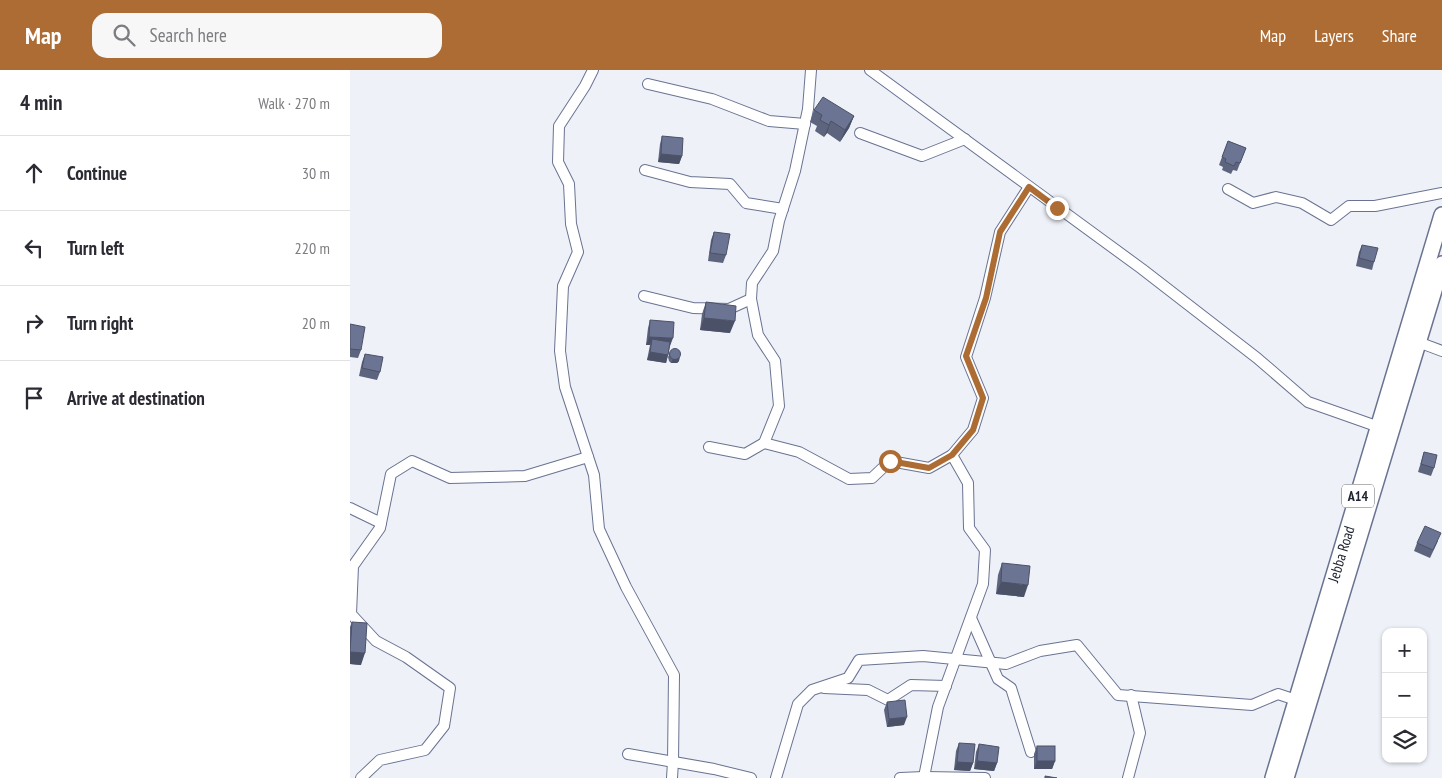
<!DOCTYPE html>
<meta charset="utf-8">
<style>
:root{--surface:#fff;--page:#f7f7f7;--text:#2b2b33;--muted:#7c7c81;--line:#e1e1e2;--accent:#ac6c34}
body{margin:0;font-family:"PT Sans Narrow",sans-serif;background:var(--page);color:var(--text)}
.controls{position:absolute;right:15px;bottom:15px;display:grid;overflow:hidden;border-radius:10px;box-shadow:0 1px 4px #0004}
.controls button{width:45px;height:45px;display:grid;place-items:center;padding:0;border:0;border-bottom:1px solid var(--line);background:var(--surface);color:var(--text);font:25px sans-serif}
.stop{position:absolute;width:15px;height:15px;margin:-11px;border:4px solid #ac6c34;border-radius:50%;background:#fff}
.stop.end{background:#ac6c34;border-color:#fff;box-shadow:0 1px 5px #0008}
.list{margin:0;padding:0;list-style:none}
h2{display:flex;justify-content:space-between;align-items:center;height:65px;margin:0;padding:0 20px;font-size:21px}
h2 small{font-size:16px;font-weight:400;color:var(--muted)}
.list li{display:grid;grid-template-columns:32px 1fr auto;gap:15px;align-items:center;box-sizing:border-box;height:75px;padding:0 20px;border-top:1px solid var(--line)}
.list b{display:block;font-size:19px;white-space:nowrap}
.list em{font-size:16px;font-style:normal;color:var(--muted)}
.icon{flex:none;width:28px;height:28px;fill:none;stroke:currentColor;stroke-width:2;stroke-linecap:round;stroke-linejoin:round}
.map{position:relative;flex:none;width:1092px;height:708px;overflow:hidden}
header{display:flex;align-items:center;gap:30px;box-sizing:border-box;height:70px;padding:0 25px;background:var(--accent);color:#fff}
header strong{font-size:24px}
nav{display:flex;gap:28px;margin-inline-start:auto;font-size:18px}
.search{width:350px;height:45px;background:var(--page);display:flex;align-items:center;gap:12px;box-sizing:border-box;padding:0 18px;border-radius:15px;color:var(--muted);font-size:19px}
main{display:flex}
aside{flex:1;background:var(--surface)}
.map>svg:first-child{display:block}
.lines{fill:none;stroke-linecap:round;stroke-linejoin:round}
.minor-casing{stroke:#697391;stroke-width:12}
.highway-casing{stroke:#697391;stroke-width:18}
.minor{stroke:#fff;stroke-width:10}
.highway{stroke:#fff;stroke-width:15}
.wall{fill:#5c647e}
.shaded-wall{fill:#4b5167}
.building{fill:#6b7493;stroke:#4b5167}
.route{stroke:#ac6c34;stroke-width:6}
.labels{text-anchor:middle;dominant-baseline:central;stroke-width:4;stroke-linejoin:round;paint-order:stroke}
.shield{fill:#fff;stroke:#63666f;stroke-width:1}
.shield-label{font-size:14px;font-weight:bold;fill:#202431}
.street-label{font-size:15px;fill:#202431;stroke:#fff}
</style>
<header>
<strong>Map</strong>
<div class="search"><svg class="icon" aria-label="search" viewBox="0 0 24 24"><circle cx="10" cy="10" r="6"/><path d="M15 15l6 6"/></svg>Search here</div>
<nav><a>Map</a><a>Layers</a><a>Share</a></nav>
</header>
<main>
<aside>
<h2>4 min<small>Walk · 270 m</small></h2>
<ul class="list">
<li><svg class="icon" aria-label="ahead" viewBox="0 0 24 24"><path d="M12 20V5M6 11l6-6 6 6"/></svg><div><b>Continue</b></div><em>30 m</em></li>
<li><svg class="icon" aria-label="left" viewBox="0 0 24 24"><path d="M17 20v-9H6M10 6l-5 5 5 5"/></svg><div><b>Turn left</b></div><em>220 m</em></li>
<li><svg class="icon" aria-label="right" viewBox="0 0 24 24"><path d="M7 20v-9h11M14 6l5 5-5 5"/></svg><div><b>Turn right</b></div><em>20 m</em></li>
<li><svg class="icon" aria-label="arrive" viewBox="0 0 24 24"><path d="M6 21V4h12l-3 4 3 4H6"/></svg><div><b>Arrive at destination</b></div></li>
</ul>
</aside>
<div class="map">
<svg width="1092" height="708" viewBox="0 0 1092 708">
<rect width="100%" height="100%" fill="#eff1f9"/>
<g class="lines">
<defs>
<g id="minor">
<polyline points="243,0 235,16 209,56 208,92 219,114 221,154 228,182 213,216 210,281 215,317 244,405 249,459 276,517 324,605 323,692 322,708"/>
<polyline points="520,0 792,199 907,288 958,332 1029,357"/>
<polyline points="298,14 362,29 419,51 455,54"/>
<polyline points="510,63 572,86 615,69"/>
<polyline points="295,100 340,112 380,114 396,133 433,139"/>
<polyline points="878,119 903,133 926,127 952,133 981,150 999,136 1025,136 1092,123"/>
<polyline points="294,226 343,238 379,239 401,229"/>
<polyline points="1068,272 1092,281"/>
<polyline points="414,373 449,382 499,409 522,408 540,391 579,398 602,385 618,413 619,458 635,480 633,514 588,637 574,707"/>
<polyline points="359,377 395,384 414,373 429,336 425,291 408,265 401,229 402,213 423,181 429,151 445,101 458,39 461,0"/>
<polyline points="602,385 623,360 633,328 616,287 635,228 650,162 679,117"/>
<polyline points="0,438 31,453"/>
<polyline points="621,548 648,609 661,618 681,682"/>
<polyline points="474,618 518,620 538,630 561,615 596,616"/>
<polyline points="278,684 364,699 401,708"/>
<polyline points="11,708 30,690 75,680 94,656 100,618 56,587 26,571 1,544 3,496 30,458 41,404 62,391 100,408 175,406 238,387"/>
<polyline points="426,708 448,634 462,620 498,608 509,590 573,586 656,594 690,581 727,575 768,625 902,635 928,624 946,630"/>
<polyline points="550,708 574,707 635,708"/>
<polyline points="778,708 790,663 781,625"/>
</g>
<g id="highway">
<polyline points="923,708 1092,145"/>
<polyline points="936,708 1092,194"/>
</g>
</defs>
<!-- minor casing -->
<use href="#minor" class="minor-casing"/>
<!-- highway casing -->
<use href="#highway" class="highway-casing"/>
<!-- minor -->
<use href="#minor" class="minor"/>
<!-- highway -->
<use href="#highway" class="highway"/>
</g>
<!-- wall -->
<g class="wall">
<polygon points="464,40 504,46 499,58 490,72 477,63 474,67 465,61 467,56 460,52"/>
<polygon points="312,66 332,86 329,94 308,92 310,74"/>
<polygon points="878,71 896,78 887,101 883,100 881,104 872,100 873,97 869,95"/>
<polygon points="364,162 376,185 373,193 358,191 361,170"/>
<polygon points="1012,175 1024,192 1022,200 1006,196 1009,182"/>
<polygon points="356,232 380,263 350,260 352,244"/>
<polygon points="300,250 320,276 318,285 316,293 297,290 300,275 296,275 298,258"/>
<polygon points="0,254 11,280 8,288 0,287"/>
<polygon points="320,283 329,291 327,293 321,293 319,291 318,287"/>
<polygon points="15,284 30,302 27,310 9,306 12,292"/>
<polygon points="1074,382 1084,398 1081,406 1068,402"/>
<polygon points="1088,471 1080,488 1064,481 1067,473"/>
<polygon points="652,493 674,527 646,524 648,505"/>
<polygon points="2,552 11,595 0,594 0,557"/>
<polygon points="537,632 554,655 537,657 534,640"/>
<polygon points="609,673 623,693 620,701 604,700 606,681"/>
<polygon points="629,674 647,693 644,701 624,699 626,682"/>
<polygon points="687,676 705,691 702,699 684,699 684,684"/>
</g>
<!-- shaded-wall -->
<g class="shaded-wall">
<polygon points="504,46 499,58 490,72 495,60"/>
<polygon points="481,51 477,63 474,67 479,55"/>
<polygon points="311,84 332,86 329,94 308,92"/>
<polygon points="354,248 385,251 380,263 350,260"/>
<polygon points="299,267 323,268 320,276 301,275 302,269 300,275 296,275"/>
<polygon points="300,282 318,285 316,293 297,290"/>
<polygon points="330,287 329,291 327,293 321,293 323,289"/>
<polygon points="651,512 678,515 674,527 646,524"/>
<polygon points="0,582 15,583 11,595 0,594"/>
<polygon points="557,647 554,655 537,657 539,649"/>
<polygon points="627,691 647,693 644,701 624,699"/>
<polygon points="687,691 705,691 702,699 684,699"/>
<polygon points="607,692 623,693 620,701 604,700"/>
</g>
<!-- building -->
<g class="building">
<polygon points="473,27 504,46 495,60 481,51 479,55 470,50 472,45 464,40"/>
<polygon points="312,66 333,68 332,86 311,84"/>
<polygon points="878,71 896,78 890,93 886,92 884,96 875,92 876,89 872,87"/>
<polygon points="364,162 380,164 376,185 360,183"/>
<polygon points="1012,175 1028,178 1024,192 1009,188"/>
<polygon points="356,232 386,236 385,251 354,248"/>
<polygon points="300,250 324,252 323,268 299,267"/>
<polygon points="0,254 15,257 11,280 0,279"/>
<polygon points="302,269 320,272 318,285 300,282"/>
<circle cx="325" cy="284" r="5.5"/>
<polygon points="15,284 33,287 30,302 12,298"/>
<polygon points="1074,382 1087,385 1084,398 1071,394"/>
<polygon points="1075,456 1091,463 1083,480 1067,473"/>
<polygon points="652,493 680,496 678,515 651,512"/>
<polygon points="2,552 17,553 15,583 0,582"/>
<polygon points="555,630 557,647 539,649 537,632"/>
<polygon points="609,673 625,674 623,693 607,692"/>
<polygon points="629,674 649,677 647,693 627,691"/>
<rect x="687" y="676" width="18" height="15"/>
<polygon points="695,706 707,708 695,708"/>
</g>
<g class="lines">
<!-- route -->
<polyline class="route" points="540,391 579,398 602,385 623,360 633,328 616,286 636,228 650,162 679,117 707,138"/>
</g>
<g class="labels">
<!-- shield labels -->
<rect class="shield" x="992" y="414.5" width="32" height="23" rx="4"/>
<g class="shield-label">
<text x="1008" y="426">A14</text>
</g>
<!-- street labels -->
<g class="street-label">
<text transform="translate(991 484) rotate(-73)">Jebba Road</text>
</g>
</g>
</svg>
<div class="controls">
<button>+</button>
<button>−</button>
<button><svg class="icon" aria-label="layers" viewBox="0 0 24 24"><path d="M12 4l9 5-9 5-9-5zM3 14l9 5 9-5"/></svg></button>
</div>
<div class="stop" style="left:540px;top:391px"></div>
<div class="stop end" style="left:707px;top:138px"></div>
</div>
</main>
